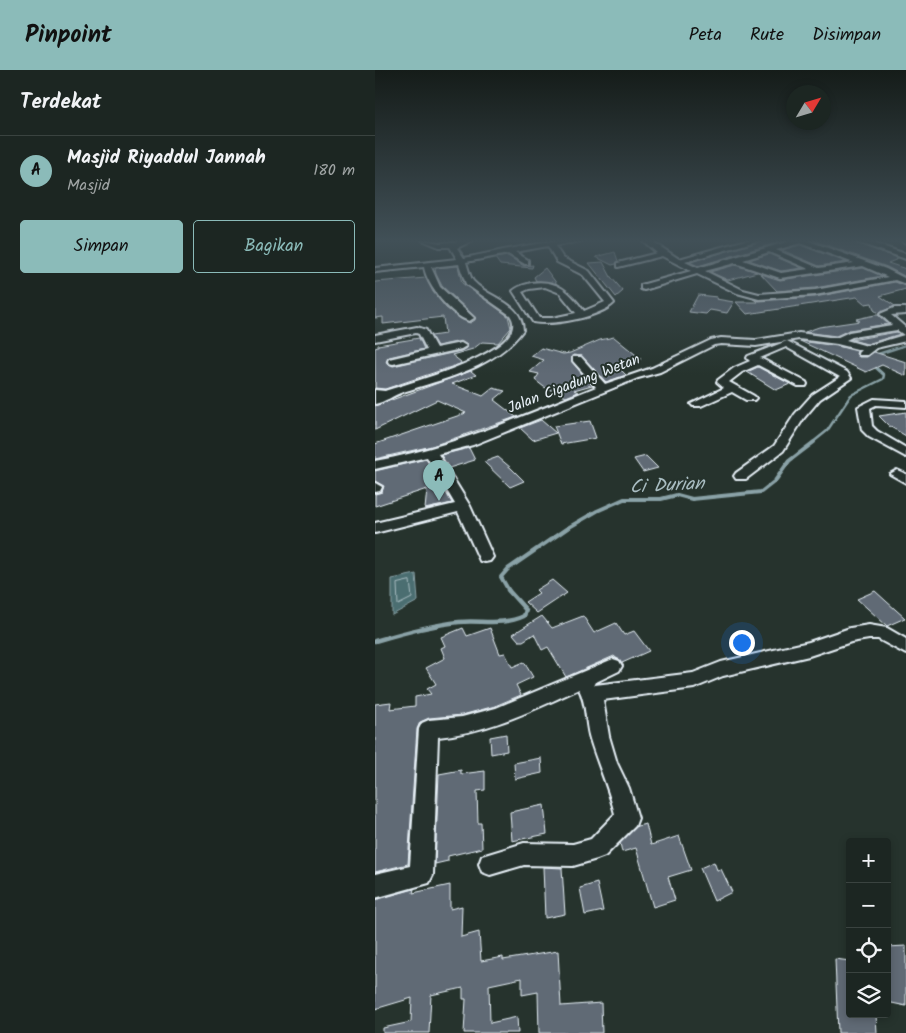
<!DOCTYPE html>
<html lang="id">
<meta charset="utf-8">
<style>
:root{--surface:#1c2622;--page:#29322f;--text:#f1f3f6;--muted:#a0a5a5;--line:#3a4340;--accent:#8bbbb9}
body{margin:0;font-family:Kalam,sans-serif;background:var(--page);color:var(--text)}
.controls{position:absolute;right:15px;bottom:15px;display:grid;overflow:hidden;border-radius:5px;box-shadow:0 2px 8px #0003}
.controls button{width:45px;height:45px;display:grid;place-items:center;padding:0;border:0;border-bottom:1px solid var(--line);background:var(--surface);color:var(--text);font:25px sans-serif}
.compass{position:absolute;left:411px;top:15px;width:45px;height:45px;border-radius:50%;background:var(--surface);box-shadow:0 2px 8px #0003;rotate:52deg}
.you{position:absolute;left:366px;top:572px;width:18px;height:18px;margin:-12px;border:4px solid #fff;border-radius:50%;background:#1a73e8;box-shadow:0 0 0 8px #1a73e833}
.badge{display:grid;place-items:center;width:32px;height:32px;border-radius:50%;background:var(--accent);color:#111;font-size:16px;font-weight:700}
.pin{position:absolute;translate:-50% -41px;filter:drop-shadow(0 1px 2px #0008)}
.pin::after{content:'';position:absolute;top:26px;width:18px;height:15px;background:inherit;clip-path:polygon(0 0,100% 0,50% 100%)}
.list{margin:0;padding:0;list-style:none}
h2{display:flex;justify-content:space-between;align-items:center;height:65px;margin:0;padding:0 20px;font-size:21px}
h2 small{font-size:16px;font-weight:400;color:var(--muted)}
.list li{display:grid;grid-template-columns:32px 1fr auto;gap:15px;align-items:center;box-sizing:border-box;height:70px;padding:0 20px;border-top:1px solid var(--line)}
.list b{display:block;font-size:19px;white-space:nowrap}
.list p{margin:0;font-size:16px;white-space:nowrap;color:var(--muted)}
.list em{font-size:16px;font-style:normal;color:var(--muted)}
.actions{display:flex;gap:10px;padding:15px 20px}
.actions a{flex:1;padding:11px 0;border:1px solid var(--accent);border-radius:5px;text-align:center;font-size:18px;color:var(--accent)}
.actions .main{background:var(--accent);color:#111}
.icon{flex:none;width:28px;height:28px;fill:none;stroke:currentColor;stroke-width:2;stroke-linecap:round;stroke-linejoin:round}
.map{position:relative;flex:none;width:531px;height:963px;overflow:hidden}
header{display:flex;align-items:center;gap:30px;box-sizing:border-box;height:70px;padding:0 25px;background:var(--accent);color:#111}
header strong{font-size:24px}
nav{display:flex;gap:28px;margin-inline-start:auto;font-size:18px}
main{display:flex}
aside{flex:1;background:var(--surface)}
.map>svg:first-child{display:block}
.water{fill:#4b6e71;stroke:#8aa2a7}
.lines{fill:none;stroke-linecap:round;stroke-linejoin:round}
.shore{stroke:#a9bdc2;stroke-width:1}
.stream-far2{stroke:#8aa2a7;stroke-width:2.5}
.stream-far1{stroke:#8aa2a7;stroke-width:4}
.stream{stroke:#8aa2a7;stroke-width:4.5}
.building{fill:#606b75;stroke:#e8f1f8}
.minor-casing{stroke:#e8f1f8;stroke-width:4}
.minor{fill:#26332d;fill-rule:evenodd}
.labels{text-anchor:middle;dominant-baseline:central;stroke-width:4;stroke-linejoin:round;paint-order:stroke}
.far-street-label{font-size:15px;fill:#e8f1f8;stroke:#26332d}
.water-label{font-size:19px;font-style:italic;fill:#a9bdc2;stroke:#26332d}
</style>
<header>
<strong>Pinpoint</strong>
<nav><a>Peta</a><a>Rute</a><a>Disimpan</a></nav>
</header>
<main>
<aside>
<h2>Terdekat<small></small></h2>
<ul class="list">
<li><span class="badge">A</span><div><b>Masjid Riyaddul Jannah</b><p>Masjid</p></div><em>180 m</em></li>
</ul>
<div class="actions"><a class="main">Simpan</a><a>Bagikan</a></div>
</aside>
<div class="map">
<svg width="531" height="963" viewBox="0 0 531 963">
<rect width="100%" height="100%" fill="#26332d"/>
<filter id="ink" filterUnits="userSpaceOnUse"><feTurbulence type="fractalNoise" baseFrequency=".02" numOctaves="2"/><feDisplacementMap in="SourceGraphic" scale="10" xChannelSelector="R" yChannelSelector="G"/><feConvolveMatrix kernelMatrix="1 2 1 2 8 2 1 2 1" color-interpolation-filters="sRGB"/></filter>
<g filter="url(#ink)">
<!-- water -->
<polygon class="water" points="41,504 43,531 17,545 17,509"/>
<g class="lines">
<!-- shore -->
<polygon class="shore" points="35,511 37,528 23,535 22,514"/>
<!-- stream-far2 -->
<g class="stream-far2">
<polyline points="500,285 531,275"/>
<polyline points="437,373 452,361 476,325 508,309 509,305 498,295"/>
</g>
<!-- stream-far1 -->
<polyline class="stream-far1" points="134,521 126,507 133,499 191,459 222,441 249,429 286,429 302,425 317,429 386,422 400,411 414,391 439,372"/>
<!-- stream -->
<path class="stream" d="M0,571C27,563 55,555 84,552C106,550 128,556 149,546L151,540L133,520"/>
</g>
<!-- building -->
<g class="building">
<polygon points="390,170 410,170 323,196 315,192"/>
<polygon points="438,170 474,170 517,186 523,189 513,193 531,199 531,207 512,197"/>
<polygon points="425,175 471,192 444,196 407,180"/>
<polygon points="240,182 243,191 241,194 237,195 221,187"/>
<polygon points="394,184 427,198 406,201 374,190"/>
<polygon points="133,186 149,196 158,195 157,198 125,195 120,188"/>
<polygon points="228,192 236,207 248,221 241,227 214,193"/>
<polygon points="360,195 382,202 353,210 335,202"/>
<polygon points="83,196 87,213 133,246 136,258 123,273 107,272 98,279 77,285 86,292 85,294 10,319 0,318 0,278 3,277 3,275 44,268 49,279 14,287 11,292 18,296 86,281 93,277 86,271 62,276 56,266 70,264 68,247 8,254 8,247 0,248 0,212 51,208 58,222 71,238 86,249 95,253 100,250 100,247 67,216 61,204 60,198"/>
<polygon points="170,198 182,214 161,211 159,207"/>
<polygon points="488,198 507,206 440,218 402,221 386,204 405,210"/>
<polygon points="520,212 531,216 531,219 505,226 520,236 503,243 499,240 497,233 490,234 482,227 372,244 361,232 383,232 378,229 384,231 440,227"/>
<polygon points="323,225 342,227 341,229 359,232 352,243 335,240 331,244 314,242"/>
<polygon points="500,245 503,245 513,254 474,260 461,266 430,262 444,257 485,251 481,249"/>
<polygon points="522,262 525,264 492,274 476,270"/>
<polygon points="239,267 266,289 242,296 251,305 231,312 207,286 198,285 197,292 217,315 199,320 203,322 191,327 169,317 160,310 164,304 155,302 169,290 156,286 166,278 188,284 195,283 225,270"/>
<polygon points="425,271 462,276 482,281 481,284 484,287 492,287 499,282 531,292 531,306 507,295 491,302"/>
<polygon points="383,297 415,314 401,320 372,302"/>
<polygon points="96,301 101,305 77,314 108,326 118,318 130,321 119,330 141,347 57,376 0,389 0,374 91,343 62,330 0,360 0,336"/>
<polygon points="531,342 531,366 514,356 504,346"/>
<polygon points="166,350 181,363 158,370 145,358"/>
<polygon points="215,351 221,368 186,374 179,356"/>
<polygon points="94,378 100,390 74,398 66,385"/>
<polygon points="271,386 283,398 268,402 259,389"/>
<polygon points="123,387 136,398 149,411 135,417 109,392"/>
<polygon points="51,389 77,433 50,439 52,419 0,436 0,424 7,422 9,416 0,411 0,401"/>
<polygon points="177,510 192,523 162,543 150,532 164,523 161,520"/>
<polygon points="500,521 511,531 530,548 512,556 482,529"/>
<polygon points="167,546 177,558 208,546 219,563 241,553 249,565 259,561 274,581 247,593 239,586 191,607 173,577 167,580 159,564 148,571 144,571 138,564"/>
<polygon points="88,558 92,566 115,558 125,584 130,583 137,597 149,592 158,607 141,615 146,625 120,636 87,645 54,648 45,652 42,659 33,794 0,802 0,634 16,632 15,639 40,636 40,627 56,624 52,619 61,614 51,598 70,588 66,578 70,576 66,567"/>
<polygon points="131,664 132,681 116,684 115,667"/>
<polygon points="166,688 167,703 140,709 139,693"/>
<polygon points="86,700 86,704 110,701 110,720 102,721 103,753 106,753 107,778 73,786 73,791 60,794 64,704"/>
<polygon points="169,735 172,764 137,771 135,742"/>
<polygon points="271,754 276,775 304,766 316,800 293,807 300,830 278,837 261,778 247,782 245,773 262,756"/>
<polygon points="339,792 342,800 346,799 357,822 339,831 325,798"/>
<polygon points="168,797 187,798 190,844 170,848"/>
<polygon points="222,813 228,841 210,845 205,818"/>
<polygon points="75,815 75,839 87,836 86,867 104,862 106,891 128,887 128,890 183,881 186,936 226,933 227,963 164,963 163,922 147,925 147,908 114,915 115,953 142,947 143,963 89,963 91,929 88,929 88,918 56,925 54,963 8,963 8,958 36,952 37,928 0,939 0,830 39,819 38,823"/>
<polygon points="531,876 531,936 512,932 512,877"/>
<polygon points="460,889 475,891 475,944 501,944 502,963 463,963"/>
</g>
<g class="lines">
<defs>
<g id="minor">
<path d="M47,170L65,173L99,170L82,178L89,188C130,180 169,170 210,170L180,176L188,188L214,201L239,233C225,247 178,256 158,252L138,221C143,216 149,215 156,213C182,209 195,222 209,241L230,232L208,205L182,192L173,176L140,182L153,190V194H150L133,184L91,192C93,198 95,207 98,211C114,229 147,232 148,260C120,298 71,308 28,322C19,325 10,332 0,334V320L10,321C32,313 160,281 135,245L91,214L84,194L56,197L65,217L99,248L94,251C76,245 52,216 49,197L0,202V198L82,189L75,177H64ZM170,217L185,223L201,243L177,248H164L147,222L154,219Z"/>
<path d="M267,170H275L304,189L371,170H384L310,192L323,198L418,170H431L511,199L531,209V214L520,210L440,225L384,229L362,223L322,204L269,220L266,219V215L316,201L287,186L243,197V193L282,183ZM425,173L479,193L444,198L401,180ZM394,182L434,199L406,203L368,190ZM360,193L405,208L488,196L513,207L440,220L384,224L368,220L330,201Z"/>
<polygon points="476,170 488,170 531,184 531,189"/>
<polygon points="531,170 531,173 527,171 527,170"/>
<path d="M519,238H531V244L516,245L531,258V271L501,278L492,285H484L483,283L486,280L462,274L424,269L381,276L346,274L339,275L285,302L263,308L98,375L63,384L95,436L118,487L115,491L110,492L105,491L83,442L0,463V453L80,434L52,387L0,399V391C78,377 148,346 221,317L198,291V287H206L230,314L277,298L336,270L346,268L381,270L424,263L461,268L474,262L517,255L505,244ZM522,260L529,265L492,276L471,270L477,267Z"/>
<polygon points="42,257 51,260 61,278 86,273 91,276 86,279 18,294 14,293 13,291 14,289 52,280 44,264 41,263 0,271 0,265"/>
<polygon points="412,271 472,302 476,308 445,329 429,348 408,381 371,409 361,409 359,406 361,403 399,376 420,344 437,325 465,307 411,277 385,288 431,312 432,314 431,316 423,316 383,295 367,302 354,312 379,326 381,328 379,330 371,330 357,322 326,336 318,336 316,334 349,318 342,312 343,310 359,298 375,291 372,288 373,286"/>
<polygon points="499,329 531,331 531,337 501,335 495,338 497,356 502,361 531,378 531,387 494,367 487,360 483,337"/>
<polygon points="522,400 531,404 531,413 515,404"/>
<polygon points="0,413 7,417 5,421 0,422"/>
<path d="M494,555L512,558L531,569V584L503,569H494L476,572L434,586L348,606L319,618L228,630L234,666L242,693L254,718L263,748L260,756L230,786L222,789L198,796L149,795L115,805L107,802L104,794L107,786L149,773L198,774L216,769L240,744C234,719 223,695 215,669C210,652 212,635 204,619C158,640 114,662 63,667L58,805L54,813L0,828V804L35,796L44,659L47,653L54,650L87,647L121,638L238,589L244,591L247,596L244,601L219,613L220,615L318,603L346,592L434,572L475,558Z"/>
</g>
</defs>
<!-- minor casing -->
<use href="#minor" class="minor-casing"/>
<!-- minor -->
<use href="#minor" class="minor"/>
</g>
</g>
<!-- sky -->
<linearGradient id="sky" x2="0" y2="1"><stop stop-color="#151c19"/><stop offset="0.56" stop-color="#415057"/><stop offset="1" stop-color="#415057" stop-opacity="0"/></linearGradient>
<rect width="531" height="305" fill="url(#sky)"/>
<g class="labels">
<!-- far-street labels -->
<g class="far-street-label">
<text transform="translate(199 314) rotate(-21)">Jalan Cigadung Wetan</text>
</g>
<!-- water labels -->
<g class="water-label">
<text transform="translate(292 416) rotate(-3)">Ci Durian</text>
</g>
</g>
</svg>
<div class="controls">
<button>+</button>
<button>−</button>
<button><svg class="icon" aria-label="locate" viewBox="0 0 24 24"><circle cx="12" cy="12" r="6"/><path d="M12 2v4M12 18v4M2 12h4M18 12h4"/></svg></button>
<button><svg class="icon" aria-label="layers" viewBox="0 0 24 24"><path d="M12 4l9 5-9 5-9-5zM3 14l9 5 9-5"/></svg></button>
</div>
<svg class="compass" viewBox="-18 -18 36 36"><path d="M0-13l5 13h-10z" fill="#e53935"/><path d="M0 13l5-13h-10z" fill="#a0a5a5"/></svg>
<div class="you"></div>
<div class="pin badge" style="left:64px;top:431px">A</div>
</div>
</main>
